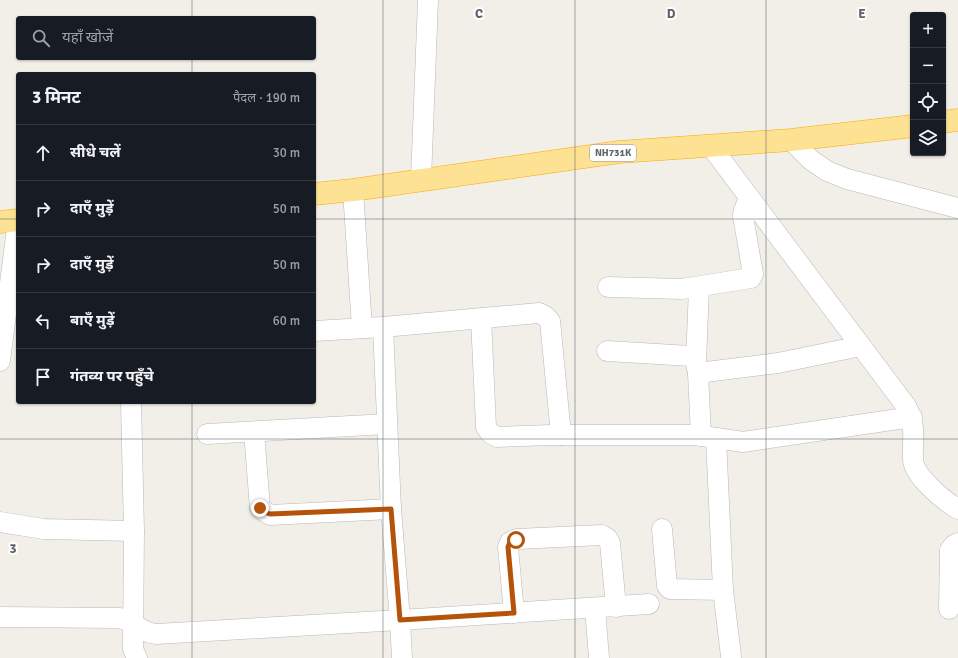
<!DOCTYPE html>
<html lang="hi">
<meta charset="utf-8">
<style>
:root{--surface:#171b24;--page:#20242c;--text:#f1f3f6;--muted:#9ea1a6;--line:#363941}
body{margin:0;font-family:Signika,"Noto Sans Devanagari",sans-serif;background:var(--page);color:var(--text)}
.controls{position:absolute;right:12px;top:12px;display:grid;overflow:hidden;border-radius:4px;box-shadow:0 1px 3px #0004}
.controls button{width:36px;height:36px;display:grid;place-items:center;padding:0;border:0;border-bottom:1px solid var(--line);background:var(--surface);color:var(--text);font:20px sans-serif}
.stop{position:absolute;width:12px;height:12px;margin:-9px;border:3px solid #b45309;border-radius:50%;background:#fff}
.stop.end{background:#b45309;border-color:#fff;box-shadow:0 1px 4px #0008}
.list{margin:0;padding:0;list-style:none}
h2{display:flex;justify-content:space-between;align-items:center;height:52px;margin:0;padding:0 16px;font-size:17px}
h2 small{font-size:13px;font-weight:400;color:var(--muted)}
.list li{display:grid;grid-template-columns:26px 1fr auto;gap:12px;align-items:center;box-sizing:border-box;height:56px;padding:0 16px;border-top:1px solid var(--line)}
.list b{display:block;font-size:15px;white-space:nowrap}
.list em{font-size:13px;font-style:normal;color:var(--muted)}
.icon{flex:none;width:22px;height:22px;fill:none;stroke:currentColor;stroke-width:2;stroke-linecap:round;stroke-linejoin:round}
.map{position:relative;flex:none;width:958px;height:658px;overflow:hidden}
.search{position:absolute;background:var(--surface);box-shadow:0 1px 3px #0004;left:16px;top:16px;width:300px;height:44px;display:flex;align-items:center;gap:10px;box-sizing:border-box;padding:0 14px;border-radius:4px;color:var(--muted);font-size:15px}
.panel{position:absolute;background:var(--surface);box-shadow:0 1px 3px #0004;left:16px;top:72px;width:300px;height:332px;border-radius:4px}
.map>svg:first-child{display:block}
.lines{fill:none;stroke-linecap:round;stroke-linejoin:round}
.minor-casing{stroke:#b5b8bc;stroke-width:21}
.highway-casing{stroke:#f9ab00;stroke-width:23}
.minor{stroke:#fff;stroke-width:20}
.highway{stroke:#fde293;stroke-width:22}
.route{stroke:#b45309;stroke-width:5}
.grid{fill:none;stroke:#5f6368;stroke-width:1;stroke-opacity:0.55}
.labels{text-anchor:middle;dominant-baseline:central;stroke-width:4;stroke-linejoin:round;paint-order:stroke}
.shield{fill:#fff;stroke:#8f9295;stroke-width:1}
.shield-label{font-size:10px;font-weight:bold;fill:#5f6368}
.grid-label{font-size:13px;text-anchor:middle;font-weight:bold;fill:#5f6368;stroke:#fff;stroke-width:4;stroke-linejoin:round;paint-order:stroke}
</style>
<div class="map">
<svg width="958" height="658" viewBox="0 0 958 658">
<rect width="100%" height="100%" fill="#f1efe8"/>
<g class="lines">
<defs>
<g id="minor">
<polyline points="791,140 811,160 827,171 847,179 958,208"/>
<path d="M710,145L906,406C917,426 912,438 913,460C914,476 944,501 958,509"/>
<polyline points="421,180 428,0"/>
<polyline points="353,190 362,328"/>
<polyline points="608,287 682,289 751,278 753,274 743,216 744,210 749,198"/>
<polyline points="481,318 486,427 490,433 497,437 551,435 696,435 743,442 912,417"/>
<polyline points="314,331 383,327 539,313 545,316 550,321 561,435"/>
<polyline points="607,351 691,356 695,359 698,373 701,436"/>
<polyline points="0,361 18,221"/>
<polyline points="696,362 699,287"/>
<polyline points="698,373 778,363 861,346"/>
<polyline points="131,402 134,531 133,649 137,658"/>
<polyline points="254,432 260,508 270,515 391,509"/>
<polyline points="207,434 387,424"/>
<polyline points="716,438 723,590 731,656"/>
<polyline points="0,522 44,529 134,531"/>
<polyline points="662,529 667,586 670,589 723,590"/>
<polyline points="595,608 599,658"/>
<polyline points="949,609 950,550 954,545 958,543"/>
<polyline points="514,613 508,547 510,542 517,539 602,535 607,538 610,543 616,607"/>
<path d="M0,617L119,618C133,620 141,633 156,634L400,620L391,509L383,327"/>
<polyline points="402,658 400,620 649,604"/>
</g>
<g id="highway">
<polyline points="943,122 958,120"/>
<polyline points="314,194 353,190 619,152 791,140 913,126"/>
<polyline points="0,222 18,220"/>
</g>
</defs>
<!-- minor casing -->
<use href="#minor" class="minor-casing"/>
<!-- highway casing -->
<use href="#highway" class="highway-casing"/>
<!-- minor -->
<use href="#minor" class="minor"/>
<!-- highway -->
<use href="#highway" class="highway"/>
</g>
<g class="lines">
<!-- route -->
<polyline class="route" points="260,508 264,512 270,514 391,509 400,620 514,613 508,547 510,542 516,540"/>
</g>
<!-- grid -->
<path class="grid" d="M192,0V18M383,0V658M575,0V658M766,0V658M192,58V74M0,219H18M314,219H958M192,402V658M0,439H958"/>
<g class="labels">
<!-- shield labels -->
<rect class="shield" x="590" y="145" width="46" height="16" rx="3"/>
<g class="shield-label">
<text x="613" y="153">NH731K</text>
</g>
</g>
<g class="grid-label">
<text x="479" y="18">C</text>
<text x="671" y="18">D</text>
<text x="862" y="18">E</text>
<text x="13" y="553">3</text>
</g>
</svg>
<div class="controls">
<button>+</button>
<button>−</button>
<button><svg class="icon" aria-label="locate" viewBox="0 0 24 24"><circle cx="12" cy="12" r="6"/><path d="M12 2v4M12 18v4M2 12h4M18 12h4"/></svg></button>
<button><svg class="icon" aria-label="layers" viewBox="0 0 24 24"><path d="M12 4l9 5-9 5-9-5zM3 14l9 5 9-5"/></svg></button>
</div>
<div class="stop" style="left:516px;top:540px"></div>
<div class="stop end" style="left:260px;top:508px"></div>
<div class="search"><svg class="icon" aria-label="search" viewBox="0 0 24 24"><circle cx="10" cy="10" r="6"/><path d="M15 15l6 6"/></svg>यहाँ खोजें</div>
<section class="panel">
<h2>3 मिनट<small>पैदल · 190 m</small></h2>
<ul class="list">
<li><svg class="icon" aria-label="ahead" viewBox="0 0 24 24"><path d="M12 20V5M6 11l6-6 6 6"/></svg><div><b>सीधे चलें</b></div><em>30 m</em></li>
<li><svg class="icon" aria-label="right" viewBox="0 0 24 24"><path d="M7 20v-9h11M14 6l5 5-5 5"/></svg><div><b>दाएँ मुड़ें</b></div><em>50 m</em></li>
<li><svg class="icon" aria-label="right" viewBox="0 0 24 24"><path d="M7 20v-9h11M14 6l5 5-5 5"/></svg><div><b>दाएँ मुड़ें</b></div><em>50 m</em></li>
<li><svg class="icon" aria-label="left" viewBox="0 0 24 24"><path d="M17 20v-9H6M10 6l-5 5 5 5"/></svg><div><b>बाएँ मुड़ें</b></div><em>60 m</em></li>
<li><svg class="icon" aria-label="arrive" viewBox="0 0 24 24"><path d="M6 21V4h12l-3 4 3 4H6"/></svg><div><b>गंतव्य पर पहुँचे</b></div></li>
</ul>
</section>
</div>
